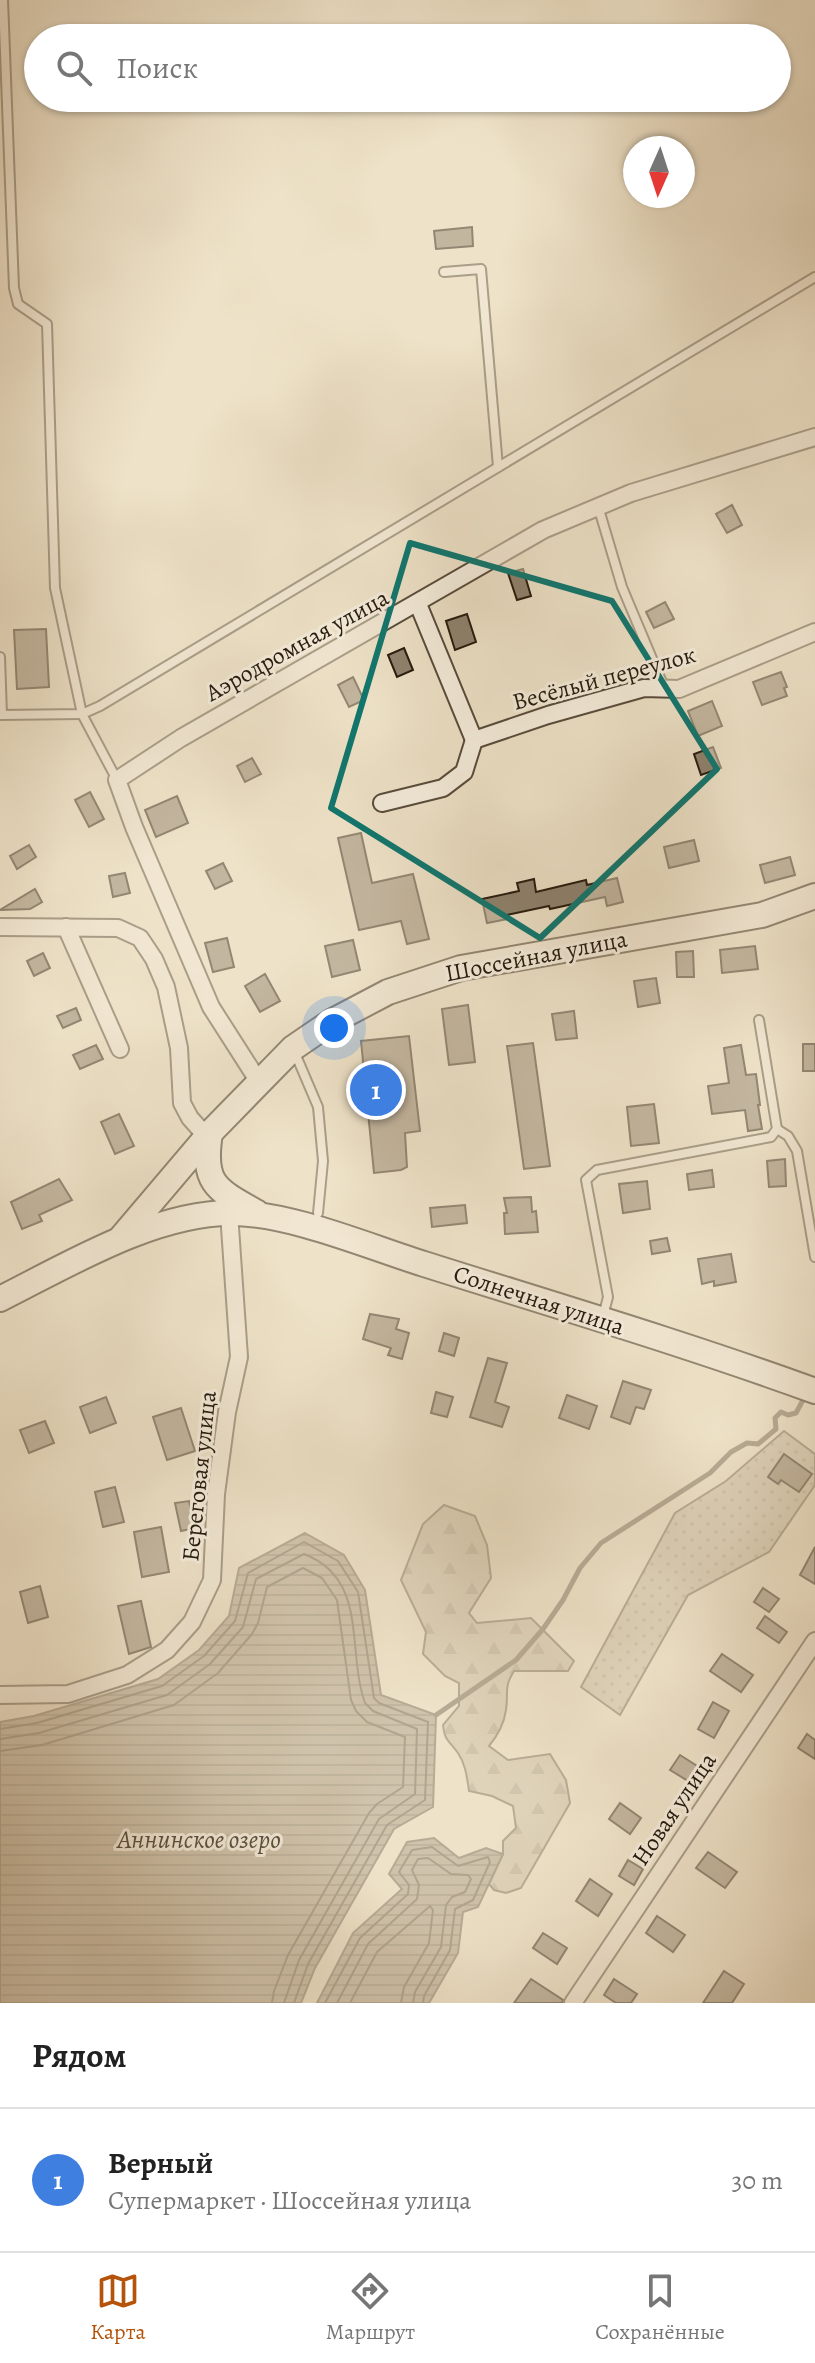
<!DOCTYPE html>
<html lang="ru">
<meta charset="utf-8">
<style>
:root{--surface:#fff;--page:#f6f6f6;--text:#222;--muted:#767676;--line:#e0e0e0;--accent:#b45309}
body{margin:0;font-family:Alegreya,serif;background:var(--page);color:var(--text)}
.compass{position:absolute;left:623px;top:136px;width:72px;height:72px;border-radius:50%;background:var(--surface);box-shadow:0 2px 6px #0004;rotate:183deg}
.you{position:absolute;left:334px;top:1028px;width:28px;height:28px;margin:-20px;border:6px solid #fff;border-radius:50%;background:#1a73e8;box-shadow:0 0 0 12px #1a73e833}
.badge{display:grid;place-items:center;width:52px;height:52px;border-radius:50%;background:var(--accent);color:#fff;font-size:26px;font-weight:700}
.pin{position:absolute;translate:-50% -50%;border:4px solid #fff;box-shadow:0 2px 8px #0006}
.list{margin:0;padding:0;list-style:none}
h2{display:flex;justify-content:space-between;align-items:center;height:104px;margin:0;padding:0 32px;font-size:34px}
h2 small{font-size:26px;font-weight:400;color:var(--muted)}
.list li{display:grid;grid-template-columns:52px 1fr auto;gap:24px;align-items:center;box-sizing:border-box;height:144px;padding:0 32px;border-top:2px solid var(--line)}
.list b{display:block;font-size:30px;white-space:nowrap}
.list p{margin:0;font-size:26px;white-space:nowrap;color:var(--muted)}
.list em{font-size:26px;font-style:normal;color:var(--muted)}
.icon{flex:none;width:44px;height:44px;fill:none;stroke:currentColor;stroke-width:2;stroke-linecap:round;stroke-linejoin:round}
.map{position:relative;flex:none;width:815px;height:2003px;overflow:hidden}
.search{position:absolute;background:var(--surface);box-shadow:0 2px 6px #0004;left:24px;right:24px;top:24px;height:88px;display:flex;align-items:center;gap:20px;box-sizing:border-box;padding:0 28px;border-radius:44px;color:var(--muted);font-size:30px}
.sheet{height:248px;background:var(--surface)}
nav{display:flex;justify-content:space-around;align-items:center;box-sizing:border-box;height:112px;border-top:2px solid var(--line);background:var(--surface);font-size:22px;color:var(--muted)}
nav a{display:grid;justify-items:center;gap:4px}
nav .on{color:var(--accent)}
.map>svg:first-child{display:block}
.forest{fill:url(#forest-firs);stroke:#786d5a;stroke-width:2}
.garden{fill:url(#garden-dots);stroke:#786d5a;stroke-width:2}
.water{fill:url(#water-rules);stroke:#756957;stroke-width:2}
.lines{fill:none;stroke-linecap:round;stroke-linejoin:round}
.shore{stroke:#685c4a;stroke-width:2}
.stream{stroke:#756957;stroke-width:5}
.building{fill:#8e826e;stroke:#251a0d;stroke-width:2}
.service-casing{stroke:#574c3c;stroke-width:12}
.minor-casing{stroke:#574c3c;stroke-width:20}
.secondary-casing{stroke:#251a0d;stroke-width:28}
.service{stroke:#f4ecdb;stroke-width:8}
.minor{stroke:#f4ecdb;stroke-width:16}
.secondary{stroke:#f4ecdb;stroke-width:24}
.marked{fill:none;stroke:#0f766e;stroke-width:6;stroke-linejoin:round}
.labels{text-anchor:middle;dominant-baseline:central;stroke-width:6;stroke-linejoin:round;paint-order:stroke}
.street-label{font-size:24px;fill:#251a0d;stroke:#f4ecdb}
.water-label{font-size:26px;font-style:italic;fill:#5a4f3e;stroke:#f4ecdb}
</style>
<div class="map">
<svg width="815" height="2003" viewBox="0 0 815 2003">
<defs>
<pattern id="forest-firs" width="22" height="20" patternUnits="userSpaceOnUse" patternTransform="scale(2)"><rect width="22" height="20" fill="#ccc0a8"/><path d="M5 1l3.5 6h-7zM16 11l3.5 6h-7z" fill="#afa48f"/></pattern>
<pattern id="garden-dots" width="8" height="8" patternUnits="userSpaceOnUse" patternTransform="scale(2)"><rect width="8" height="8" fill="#ccc0a8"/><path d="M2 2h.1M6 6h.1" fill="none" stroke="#afa48f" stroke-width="1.8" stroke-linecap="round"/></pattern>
<pattern id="water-rules" width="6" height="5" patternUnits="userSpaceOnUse" patternTransform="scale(2)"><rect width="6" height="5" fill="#aa9e88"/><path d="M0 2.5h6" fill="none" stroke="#8a806e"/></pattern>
</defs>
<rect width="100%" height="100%" fill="#eee2c8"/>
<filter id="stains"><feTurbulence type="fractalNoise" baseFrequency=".0025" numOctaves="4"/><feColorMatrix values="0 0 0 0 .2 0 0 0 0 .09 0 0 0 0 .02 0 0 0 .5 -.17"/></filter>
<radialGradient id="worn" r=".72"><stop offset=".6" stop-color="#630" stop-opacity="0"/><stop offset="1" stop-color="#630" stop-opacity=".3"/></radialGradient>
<!-- forest -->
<path class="forest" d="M444,1505L475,1516L487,1545L491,1578L469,1613L477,1623L531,1618L574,1661L568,1671H514C503,1689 509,1691 506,1710C504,1724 498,1735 489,1746L508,1760L550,1754L566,1780L570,1803L521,1888L506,1893L494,1890L489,1884L503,1854V1841L516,1828L513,1806L492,1796L469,1791C467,1778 466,1765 458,1753C449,1740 445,1742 443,1725L459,1706V1683L445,1676L423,1654L426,1632L401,1580L423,1524Z"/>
<!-- garden -->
<polygon class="garden" points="784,1431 815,1454 815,1485 769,1552 688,1595 620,1715 581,1687 675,1513 726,1481"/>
<!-- water -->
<g class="water">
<polygon points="305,1533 344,1555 365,1590 381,1695 436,1715 433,1807 394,1829 315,1968 301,2003 0,2003 0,1722 34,1716 158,1679 199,1650 229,1616 239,1568"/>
<polygon points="434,1838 459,1858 486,1848 503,1854 478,1907 463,1912 458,1953 429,2003 317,2003 353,1933 402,1889 389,1874 407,1842"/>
</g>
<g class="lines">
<!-- shore -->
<g class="shore">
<polyline points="0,1729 37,1723 162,1686 204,1656 235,1621 248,1573 304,1542 338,1561 358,1592 374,1698 379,1703 428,1722 425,1800 387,1825 308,1964 294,2003"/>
<path d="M0,1739L39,1733L167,1695L210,1664L243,1627L256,1579L304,1554C369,1579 346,1649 365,1703L373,1711L417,1729L415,1794L379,1819L299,1960L284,2003"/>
<polyline points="0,1751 42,1745 174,1705 218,1673 252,1634 258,1623 267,1587 303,1568 322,1578 337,1600 351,1700 356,1711 367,1722 405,1737 403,1787 377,1804 369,1813 288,1955 274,1991 272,2003"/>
<polyline points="325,2003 360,1938 408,1894 409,1885 399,1872 412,1850 432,1847 458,1866 488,1857 490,1862 473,1900 455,1909 450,1950 424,1996 423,2003"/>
<polyline points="337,2003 368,1944 417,1899 419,1885 412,1870 418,1859 428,1858 451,1874 468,1875 471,1879 465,1892 452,1897 446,1905 441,1947 415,1992 413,2003"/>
<polyline points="350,2003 377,1952 430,1906 433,1910 429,1943 404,1987 401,2003"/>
</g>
<!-- stream -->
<polyline class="stream" points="436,1715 516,1660 543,1629 563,1600 580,1568 601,1543 710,1473 731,1452 747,1443 758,1444 776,1429 775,1418 781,1412 788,1415 796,1413 803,1400"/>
</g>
<!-- building -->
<g class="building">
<polygon points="472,227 473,246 436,249 434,231"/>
<polygon points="732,505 742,525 727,533 716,514"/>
<polygon points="523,569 531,596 517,600 508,573"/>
<polygon points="665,602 674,619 654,628 646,612"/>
<polygon points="467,614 476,642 455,650 446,621"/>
<polygon points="46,629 49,687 17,689 14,630"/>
<polygon points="404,648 413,670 397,677 388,655"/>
<polygon points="781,672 787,687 784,688 787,696 762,705 753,682"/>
<polygon points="353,677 364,700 349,707 338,685"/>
<polygon points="712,701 722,726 698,736 688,711"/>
<polygon points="713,747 721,768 701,775 694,754"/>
<polygon points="252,758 261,774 245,782 237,766"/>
<polygon points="90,792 104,819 89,827 75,800"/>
<polygon points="177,796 188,823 156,837 145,810"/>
<polygon points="361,833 372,883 413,874 429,939 407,944 401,921 359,930 338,838"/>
<polygon points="694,840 699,861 669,868 664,847"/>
<polygon points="29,845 36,857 17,869 10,856"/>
<polygon points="790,857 795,875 765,883 760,865"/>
<polygon points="223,863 232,881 215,889 206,871"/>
<polygon points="125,873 130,893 113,897 109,876"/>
<polygon points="617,878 623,902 607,906 605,897 550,909 549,906 507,915 508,919 487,923 482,899 519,891 517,883 534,879 536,892 586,880 587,885"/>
<polygon points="35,889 42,902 30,909 0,910"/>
<polygon points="227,938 234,967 213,972 205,943"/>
<polygon points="353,940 360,970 332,977 325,946"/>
<polygon points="755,946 758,969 722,973 720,950"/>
<polygon points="693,951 694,977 677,977 676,952"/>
<polygon points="43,953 50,968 34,976 27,961"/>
<polygon points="265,974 280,1001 260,1012 245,986"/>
<polygon points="656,978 660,1003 638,1007 634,981"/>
<polygon points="468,1005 475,1062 449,1065 442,1009"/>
<polygon points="76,1008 81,1020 63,1028 57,1016"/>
<polygon points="574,1011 577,1038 556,1040 552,1014"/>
<polygon points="409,1036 420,1131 405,1133 407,1167 401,1170 374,1173 361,1041"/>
<polygon points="533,1043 550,1166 524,1169 507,1046"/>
<rect x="803" y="1044" width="12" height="27"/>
<polygon points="96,1045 103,1059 80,1069 73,1055"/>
<polygon points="741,1045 746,1075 756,1074 760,1105 758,1105 762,1129 748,1131 745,1110 712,1114 708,1086 729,1083 724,1048"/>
<polygon points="654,1104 659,1143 631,1146 627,1107"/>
<polygon points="119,1114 134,1146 115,1154 101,1122"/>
<polygon points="785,1159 786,1186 769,1187 767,1161"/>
<polygon points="712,1170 714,1187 689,1190 687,1174"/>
<polygon points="59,1179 72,1200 39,1215 42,1221 22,1229 11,1202"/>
<polygon points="647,1181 650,1209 623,1213 619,1184"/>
<polygon points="531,1197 532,1212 536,1211 538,1232 505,1234 504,1213 507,1213 504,1198"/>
<polygon points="465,1205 467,1223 432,1227 430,1208"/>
<polygon points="667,1238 670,1251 652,1254 650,1241"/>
<polygon points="731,1254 736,1282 714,1286 714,1281 702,1284 698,1259"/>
<polygon points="370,1314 399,1319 396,1329 409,1333 402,1359 388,1355 391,1348 363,1339"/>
<polygon points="444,1333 459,1338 454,1356 439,1351"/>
<polygon points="488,1358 507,1363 495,1402 509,1407 502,1427 470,1417"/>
<polygon points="623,1381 651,1390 644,1409 636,1407 630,1424 611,1417"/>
<polygon points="436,1392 453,1397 447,1417 431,1413"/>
<polygon points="567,1395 597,1406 589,1429 559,1418"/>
<polygon points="106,1397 116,1423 90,1433 80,1407"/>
<polygon points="181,1408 195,1451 167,1460 153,1417"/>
<polygon points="45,1421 54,1443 29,1453 20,1430"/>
<polygon points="784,1454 812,1474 799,1492 781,1480 778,1484 768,1477"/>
<polygon points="115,1487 124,1522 103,1527 95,1492"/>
<polygon points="189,1501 195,1528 181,1531 175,1503"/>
<polygon points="161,1527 169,1572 142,1577 134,1532"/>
<polygon points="815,1547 815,1584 800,1575"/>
<polygon points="40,1586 48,1617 28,1623 20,1592"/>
<polygon points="763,1588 779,1599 769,1612 754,1602"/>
<polygon points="141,1601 151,1647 129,1654 118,1606"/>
<polygon points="765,1616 787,1632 779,1643 757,1628"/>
<polygon points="722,1654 753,1675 741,1692 710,1671"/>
<polygon points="713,1702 729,1711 714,1738 698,1729"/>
<polygon points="807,1734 815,1740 815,1759 798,1748"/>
<polygon points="680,1755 702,1769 693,1784 670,1770"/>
<polygon points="620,1803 641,1818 630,1834 609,1819"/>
<polygon points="708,1852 737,1872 725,1888 696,1868"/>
<polygon points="628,1860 643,1869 634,1885 619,1876"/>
<polygon points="590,1879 612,1894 598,1916 576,1901"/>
<polygon points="657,1916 685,1935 673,1952 646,1933"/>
<polygon points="543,1933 567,1948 557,1964 533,1948"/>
<polygon points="724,1971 744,1984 732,2003 703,2003"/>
<polygon points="531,1979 563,2000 562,2003 514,2003"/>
<polygon points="614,1979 637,1994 631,2003 616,2003 604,1995"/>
</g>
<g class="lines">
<defs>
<g id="service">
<polyline points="3,0 14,288 18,304 47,324 55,588 82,714 117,780"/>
<polyline points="444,272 481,269 498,467"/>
<polyline points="598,506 622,587 664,687"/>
<polyline points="0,657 2,715"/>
<polyline points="0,715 82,714 100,706 815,277"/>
<polyline points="295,1053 318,1107 323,1161 318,1213"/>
<polyline points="777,1129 788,1136 797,1151 815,1257"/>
<polyline points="603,1316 608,1297 586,1180 597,1170 771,1137 777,1129 759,1020"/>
</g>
<g id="minor">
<polyline points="418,604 474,740"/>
<polyline points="382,803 443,788 464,772 474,740 548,715 644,688 679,689 815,632"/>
<polyline points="0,927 118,928 140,938 154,959 166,987 179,1048 182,1103 190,1118 207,1137"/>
<polyline points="66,927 120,1049"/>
<polyline points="259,1082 211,1007 134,827 117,780 181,738 543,530 631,493 815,437"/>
<polyline points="0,1695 68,1694 127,1675 167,1650 192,1622 212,1580 216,1494 227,1412 239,1357 229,1213"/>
<polyline points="573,2003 815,1641"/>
</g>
<g id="secondary">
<path d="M210,1133C202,1183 215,1189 256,1212"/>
<polyline points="120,1239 210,1133 293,1048 331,1022 388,992 461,968 762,915 815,896"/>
<path d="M0,1299C68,1265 153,1213 231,1213C290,1213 367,1246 424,1264C554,1305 686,1344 815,1391"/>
</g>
</defs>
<!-- service casing -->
<use href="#service" class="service-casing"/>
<!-- minor casing -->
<use href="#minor" class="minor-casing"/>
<!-- secondary casing -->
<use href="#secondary" class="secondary-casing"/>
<!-- service -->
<use href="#service" class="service"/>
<!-- minor -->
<use href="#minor" class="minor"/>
<!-- secondary -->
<use href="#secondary" class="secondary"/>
</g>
<!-- marked area -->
<path d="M0 0H815V2003H0ZM410,543L612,601L717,769L540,938L331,808Z" fill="#eee2c8" fill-opacity=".55" fill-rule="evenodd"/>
<path class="marked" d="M410,543L612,601L717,769L540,938L331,808Z"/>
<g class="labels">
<!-- street labels -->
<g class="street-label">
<text transform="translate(297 645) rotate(-29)">Аэродромная улица</text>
<text transform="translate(604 678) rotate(-15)">Весёлый переулок</text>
<text transform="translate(536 956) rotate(-11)">Шоссейная улица</text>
<text transform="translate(539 1300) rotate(18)">Солнечная улица</text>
<text transform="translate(199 1476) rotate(-84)">Береговая улица</text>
<text transform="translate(674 1809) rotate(-56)">Новая улица</text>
</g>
<!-- water labels -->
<g class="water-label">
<text x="199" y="1839">Аннинское озеро</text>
</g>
</g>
<rect width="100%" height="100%" filter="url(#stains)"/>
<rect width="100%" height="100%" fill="url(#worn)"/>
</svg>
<svg class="compass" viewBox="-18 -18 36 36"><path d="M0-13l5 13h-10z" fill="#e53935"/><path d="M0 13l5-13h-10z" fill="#767676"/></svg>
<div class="you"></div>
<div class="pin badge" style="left:376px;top:1090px;background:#3f7fe0">1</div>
<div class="search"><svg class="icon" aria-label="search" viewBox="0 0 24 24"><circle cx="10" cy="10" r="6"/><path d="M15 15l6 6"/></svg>Поиск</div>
</div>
<section class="sheet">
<h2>Рядом<small></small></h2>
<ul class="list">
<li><span class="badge" style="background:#3f7fe0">1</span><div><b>Верный</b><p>Супермаркет · Шоссейная улица</p></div><em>30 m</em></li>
</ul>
</section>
<nav>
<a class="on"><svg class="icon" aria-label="map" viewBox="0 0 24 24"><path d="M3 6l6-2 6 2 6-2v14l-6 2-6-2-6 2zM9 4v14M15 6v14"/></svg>Карта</a>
<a><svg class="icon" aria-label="directions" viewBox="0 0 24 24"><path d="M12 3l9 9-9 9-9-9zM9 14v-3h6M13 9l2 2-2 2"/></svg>Маршрут</a>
<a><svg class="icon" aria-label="saved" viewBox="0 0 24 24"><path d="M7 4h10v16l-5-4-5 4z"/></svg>Сохранённые</a>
</nav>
